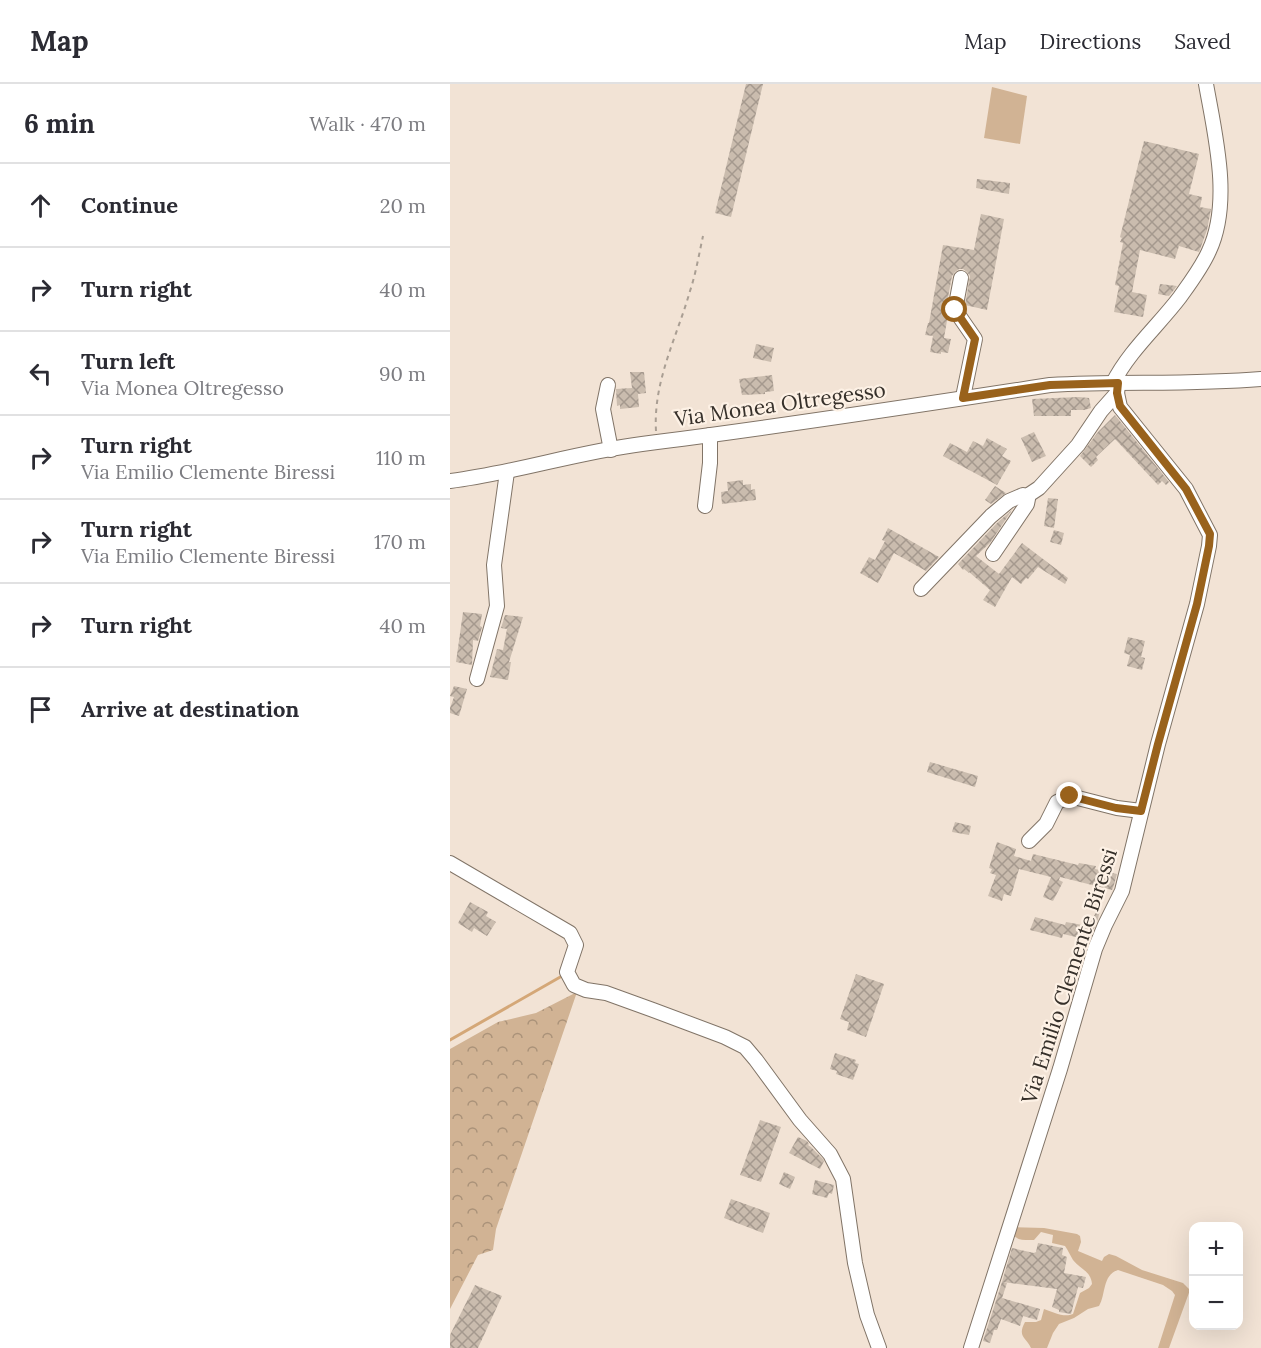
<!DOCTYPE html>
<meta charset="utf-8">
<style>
:root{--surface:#fff;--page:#f7f7f7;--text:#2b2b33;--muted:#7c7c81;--line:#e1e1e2}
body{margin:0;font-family:Lora,serif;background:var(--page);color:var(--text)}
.controls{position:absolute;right:18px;bottom:18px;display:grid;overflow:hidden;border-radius:12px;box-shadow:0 6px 24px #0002}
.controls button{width:54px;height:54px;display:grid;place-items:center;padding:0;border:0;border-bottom:2px solid var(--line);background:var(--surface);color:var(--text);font:30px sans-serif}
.stop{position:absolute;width:18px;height:18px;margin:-14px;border:4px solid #99621c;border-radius:50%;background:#fff}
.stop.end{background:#99621c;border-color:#fff;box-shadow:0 2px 6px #0008}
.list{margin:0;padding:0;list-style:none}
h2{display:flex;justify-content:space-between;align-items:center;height:78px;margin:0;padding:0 24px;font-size:26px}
h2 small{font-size:20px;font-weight:400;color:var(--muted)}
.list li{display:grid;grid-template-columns:39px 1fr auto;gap:18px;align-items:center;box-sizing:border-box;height:84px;padding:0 24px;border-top:2px solid var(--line)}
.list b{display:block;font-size:22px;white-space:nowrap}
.list p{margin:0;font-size:20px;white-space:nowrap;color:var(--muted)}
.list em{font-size:20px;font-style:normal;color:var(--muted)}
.icon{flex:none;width:33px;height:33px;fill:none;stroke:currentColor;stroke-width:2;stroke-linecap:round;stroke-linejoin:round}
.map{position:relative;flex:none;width:811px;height:1264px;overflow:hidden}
header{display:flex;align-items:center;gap:36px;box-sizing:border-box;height:84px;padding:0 30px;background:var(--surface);border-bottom:2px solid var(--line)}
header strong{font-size:28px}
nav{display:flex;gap:33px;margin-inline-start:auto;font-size:21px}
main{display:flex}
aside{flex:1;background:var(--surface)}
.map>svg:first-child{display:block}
.green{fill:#d1b394}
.forest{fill:url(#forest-crowns)}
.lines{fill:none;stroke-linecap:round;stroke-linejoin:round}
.stream{stroke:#d4a777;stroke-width:3}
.building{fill:url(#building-cross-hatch)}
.minor-casing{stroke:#817467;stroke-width:16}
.path{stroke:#a99e93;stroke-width:2;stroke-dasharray:4.5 4.5;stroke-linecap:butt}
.minor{stroke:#fff;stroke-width:14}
.route{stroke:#99621c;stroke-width:8}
.labels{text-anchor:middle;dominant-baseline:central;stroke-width:4.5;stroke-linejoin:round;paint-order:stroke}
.street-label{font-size:21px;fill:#36302a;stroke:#fdf1e5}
</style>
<header>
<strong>Map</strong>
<nav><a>Map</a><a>Directions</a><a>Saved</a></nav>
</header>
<main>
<aside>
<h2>6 min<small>Walk · 470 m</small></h2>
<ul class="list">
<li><svg class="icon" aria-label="ahead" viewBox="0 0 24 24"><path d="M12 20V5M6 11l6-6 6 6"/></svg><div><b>Continue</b></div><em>20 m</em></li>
<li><svg class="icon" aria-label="right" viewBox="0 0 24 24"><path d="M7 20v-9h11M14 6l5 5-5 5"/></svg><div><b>Turn right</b></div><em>40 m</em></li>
<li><svg class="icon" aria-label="left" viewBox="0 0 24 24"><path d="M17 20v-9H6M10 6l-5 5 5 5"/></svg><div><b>Turn left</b><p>Via Monea Oltregesso</p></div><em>90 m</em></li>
<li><svg class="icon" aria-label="right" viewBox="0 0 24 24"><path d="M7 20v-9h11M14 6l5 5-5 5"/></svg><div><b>Turn right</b><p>Via Emilio Clemente Biressi</p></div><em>110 m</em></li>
<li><svg class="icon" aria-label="right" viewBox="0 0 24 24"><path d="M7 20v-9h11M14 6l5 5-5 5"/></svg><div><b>Turn right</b><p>Via Emilio Clemente Biressi</p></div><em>170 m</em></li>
<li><svg class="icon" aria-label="right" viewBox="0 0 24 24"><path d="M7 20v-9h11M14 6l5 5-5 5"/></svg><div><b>Turn right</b></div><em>40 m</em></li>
<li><svg class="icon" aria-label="arrive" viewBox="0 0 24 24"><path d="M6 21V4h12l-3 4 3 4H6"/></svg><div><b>Arrive at destination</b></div></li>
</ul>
</aside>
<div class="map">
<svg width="811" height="1264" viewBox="0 0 811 1264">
<defs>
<pattern id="forest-crowns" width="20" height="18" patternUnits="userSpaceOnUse" patternTransform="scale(1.5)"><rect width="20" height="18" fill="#d1b394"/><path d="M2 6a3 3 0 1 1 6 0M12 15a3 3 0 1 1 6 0" fill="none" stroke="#aa9279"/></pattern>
<pattern id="building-cross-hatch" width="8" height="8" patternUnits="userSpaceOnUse" patternTransform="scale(1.5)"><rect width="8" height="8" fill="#cabcae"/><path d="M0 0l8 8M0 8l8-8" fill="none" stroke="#a5998e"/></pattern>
</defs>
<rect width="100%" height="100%" fill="#f2e3d5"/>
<!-- green -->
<g class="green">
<polygon points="542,3 577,12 570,60 534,54"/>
<path d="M562,1143L594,1144L627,1150L630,1152L631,1158L628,1167L652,1177L654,1173L659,1170L666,1172L692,1186L733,1199L740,1206L719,1264H708L725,1211L722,1207L713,1201L668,1186C652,1191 656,1211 649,1222L638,1225L624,1234L609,1240L603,1249L597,1264H581C576,1253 567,1253 575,1238H586L591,1236L594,1225C603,1228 614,1234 623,1230L630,1209L639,1204L642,1200C641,1187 630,1185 623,1176C620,1171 618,1166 615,1162L602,1159L603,1151L591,1148L584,1156C572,1156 562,1157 562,1143Z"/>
</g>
<!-- forest -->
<polygon class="forest" points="127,908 46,1145 43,1166 28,1171 0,1225 0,965 48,938 86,929"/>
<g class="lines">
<!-- stream -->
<polyline class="stream" points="0,956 112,892"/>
</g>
<!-- building -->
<g class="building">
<polygon points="296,0 313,0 281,133 265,129"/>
<polygon points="694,57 749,70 739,110 752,113 750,123 761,125 757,146 749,168 729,162 725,175 690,166 682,208 697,211 693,233 664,228 669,202 665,201 673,159 670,158 672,154 670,153"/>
<polygon points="527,95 560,99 559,110 526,104"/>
<polygon points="531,130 554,135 537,226 515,221 520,192 517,188 513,185 509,185 505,188 502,192 496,224 498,231 494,254 501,255 498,269 491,268 491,270 480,268 483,252 475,251 478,239 479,239 493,161 524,166"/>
<polygon points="710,200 727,202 719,212 708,210"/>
<polygon points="306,260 324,264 321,278 303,274"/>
<polygon points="180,288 194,288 196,309 188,310 189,323 170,325 170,321 167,322 166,305 182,304"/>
<polygon points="322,291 324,307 315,308 315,310 292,311 289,295"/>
<polygon points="629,313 639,314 641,324 634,326 621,326 621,332 584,332 582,315"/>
<polygon points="665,331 719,398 716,401 712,397 708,401 665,355 646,373 648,376 641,383 630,372 648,348"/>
<polygon points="584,348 596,372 582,378 571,354"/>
<polygon points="537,354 557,365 552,372 561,377 547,401 493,372 500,359 517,368 523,357 533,362"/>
<polygon points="293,396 293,401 301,400 301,406 305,405 306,416 272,420 271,408 278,407 277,398"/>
<polygon points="545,402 556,409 541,420 535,416"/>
<polygon points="598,414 608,415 604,444 594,442"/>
<polygon points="562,426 540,459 526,472 549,490 572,459 618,494 615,500 588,483 578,495 576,494 571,500 562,493 545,523 533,516 540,506 519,488 519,489 514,485 513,486 508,480 547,439"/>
<polygon points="438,444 454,453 489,473 476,487 444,469 428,499 410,489 419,473 425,476 435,457 432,456"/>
<polygon points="604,446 614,449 611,461 600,458"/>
<polygon points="13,528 32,530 30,542 32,543 28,557 23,556 22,581 6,578"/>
<polygon points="55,531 73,533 59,578 61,578 58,596 40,593 47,565 53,566 57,545 51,544"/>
<polygon points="678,553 695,557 691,573 695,574 692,586 677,582 680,571 674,569"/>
<polygon points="4,602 17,605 9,632 0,629 0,624 4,613 0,612"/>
<polygon points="480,678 528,692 525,703 477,688"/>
<polygon points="505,738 521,742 519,751 502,748"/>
<polygon points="547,758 566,765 564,772 581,777 583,770 628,781 629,779 646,782 645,785 667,790 663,804 662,806 610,793 609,796 613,798 603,817 593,813 601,793 569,785 561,812 554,810 552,817 538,812 546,791 540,789 542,785 539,784"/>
<polygon points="20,818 38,828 36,832 46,838 37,852 24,844 22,848 8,839"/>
<polygon points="648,825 650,826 648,835 639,856 613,850 612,854 580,846 585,833 615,841 616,838 638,842"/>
<polygon points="406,890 434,900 416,953 397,946 399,938 390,935"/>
<polygon points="385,969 406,976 405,979 409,980 403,996 386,990 387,987 380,985"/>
<polygon points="310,1036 331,1043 311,1098 290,1091"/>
<polygon points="348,1053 357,1057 359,1060 358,1061 361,1063 373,1075 374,1077 370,1085 339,1069"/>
<polygon points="334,1088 345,1093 340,1105 329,1100"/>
<polygon points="365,1096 384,1101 382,1110 379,1109 377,1114 362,1110"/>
<polygon points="281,1115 320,1129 313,1149 274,1134"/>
<polygon points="588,1159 613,1164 612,1171 617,1173 614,1189 636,1193 633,1204 628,1203 621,1230 609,1228 609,1226 602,1223 607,1205 552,1198 562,1164 584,1169 586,1168"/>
<polygon points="552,1198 557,1199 552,1214 590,1225 587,1236 573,1232 570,1242 551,1235 547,1246 544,1246 540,1259 533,1257"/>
<polygon points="25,1201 52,1212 28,1264 0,1264 0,1251"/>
</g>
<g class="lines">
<defs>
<g id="minor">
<polyline points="511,194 505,226 525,255 513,313"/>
<path d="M663,299C679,267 708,242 730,213C740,199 752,183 759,167C782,118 765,51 756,0"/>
<polyline points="158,301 153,325 161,366"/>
<path d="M0,397C65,389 127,368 192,360C328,343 464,322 600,301C670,297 741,301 811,295"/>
<polyline points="255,422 260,379 260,351"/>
<polyline points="543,470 577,420 578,415 577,412"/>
<polyline points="471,505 541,432 559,417 573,411 577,412 589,404 628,361 651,327 667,309 668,302"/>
<polyline points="27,595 47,522 44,481 57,388"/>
<polyline points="579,757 596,740 607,718 620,712 667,724 691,727"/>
<polyline points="0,779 120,849 126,861 117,888 124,901 136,906 156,909 203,926 275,953 295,963 306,976 350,1036 380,1070 393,1095 405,1179 417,1231 429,1264"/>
<polyline points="521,1264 610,985 645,865 655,841 672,807 708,660 747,520 759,462 760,451 736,405 670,323 667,309"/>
</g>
</defs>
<!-- minor casing -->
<use href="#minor" class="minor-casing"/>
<!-- path -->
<path class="path" d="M206,347C203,297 227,253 240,207C246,189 249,170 253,152"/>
<!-- minor -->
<use href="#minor" class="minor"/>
</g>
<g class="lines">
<!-- route -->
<polyline class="route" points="505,226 525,255 513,314 600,301 668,299 667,309 670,322 736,405 760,450 759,462 747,520 708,660 691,727 666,724 620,712"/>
</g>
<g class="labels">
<!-- street labels -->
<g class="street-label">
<text transform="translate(330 320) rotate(-8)">Via Monea Oltregesso</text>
<text transform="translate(619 892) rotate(-72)">Via Emilio Clemente Biressi</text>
</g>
</g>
</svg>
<div class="controls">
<button>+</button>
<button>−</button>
</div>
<div class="stop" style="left:505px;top:226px"></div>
<div class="stop end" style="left:620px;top:712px"></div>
</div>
</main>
